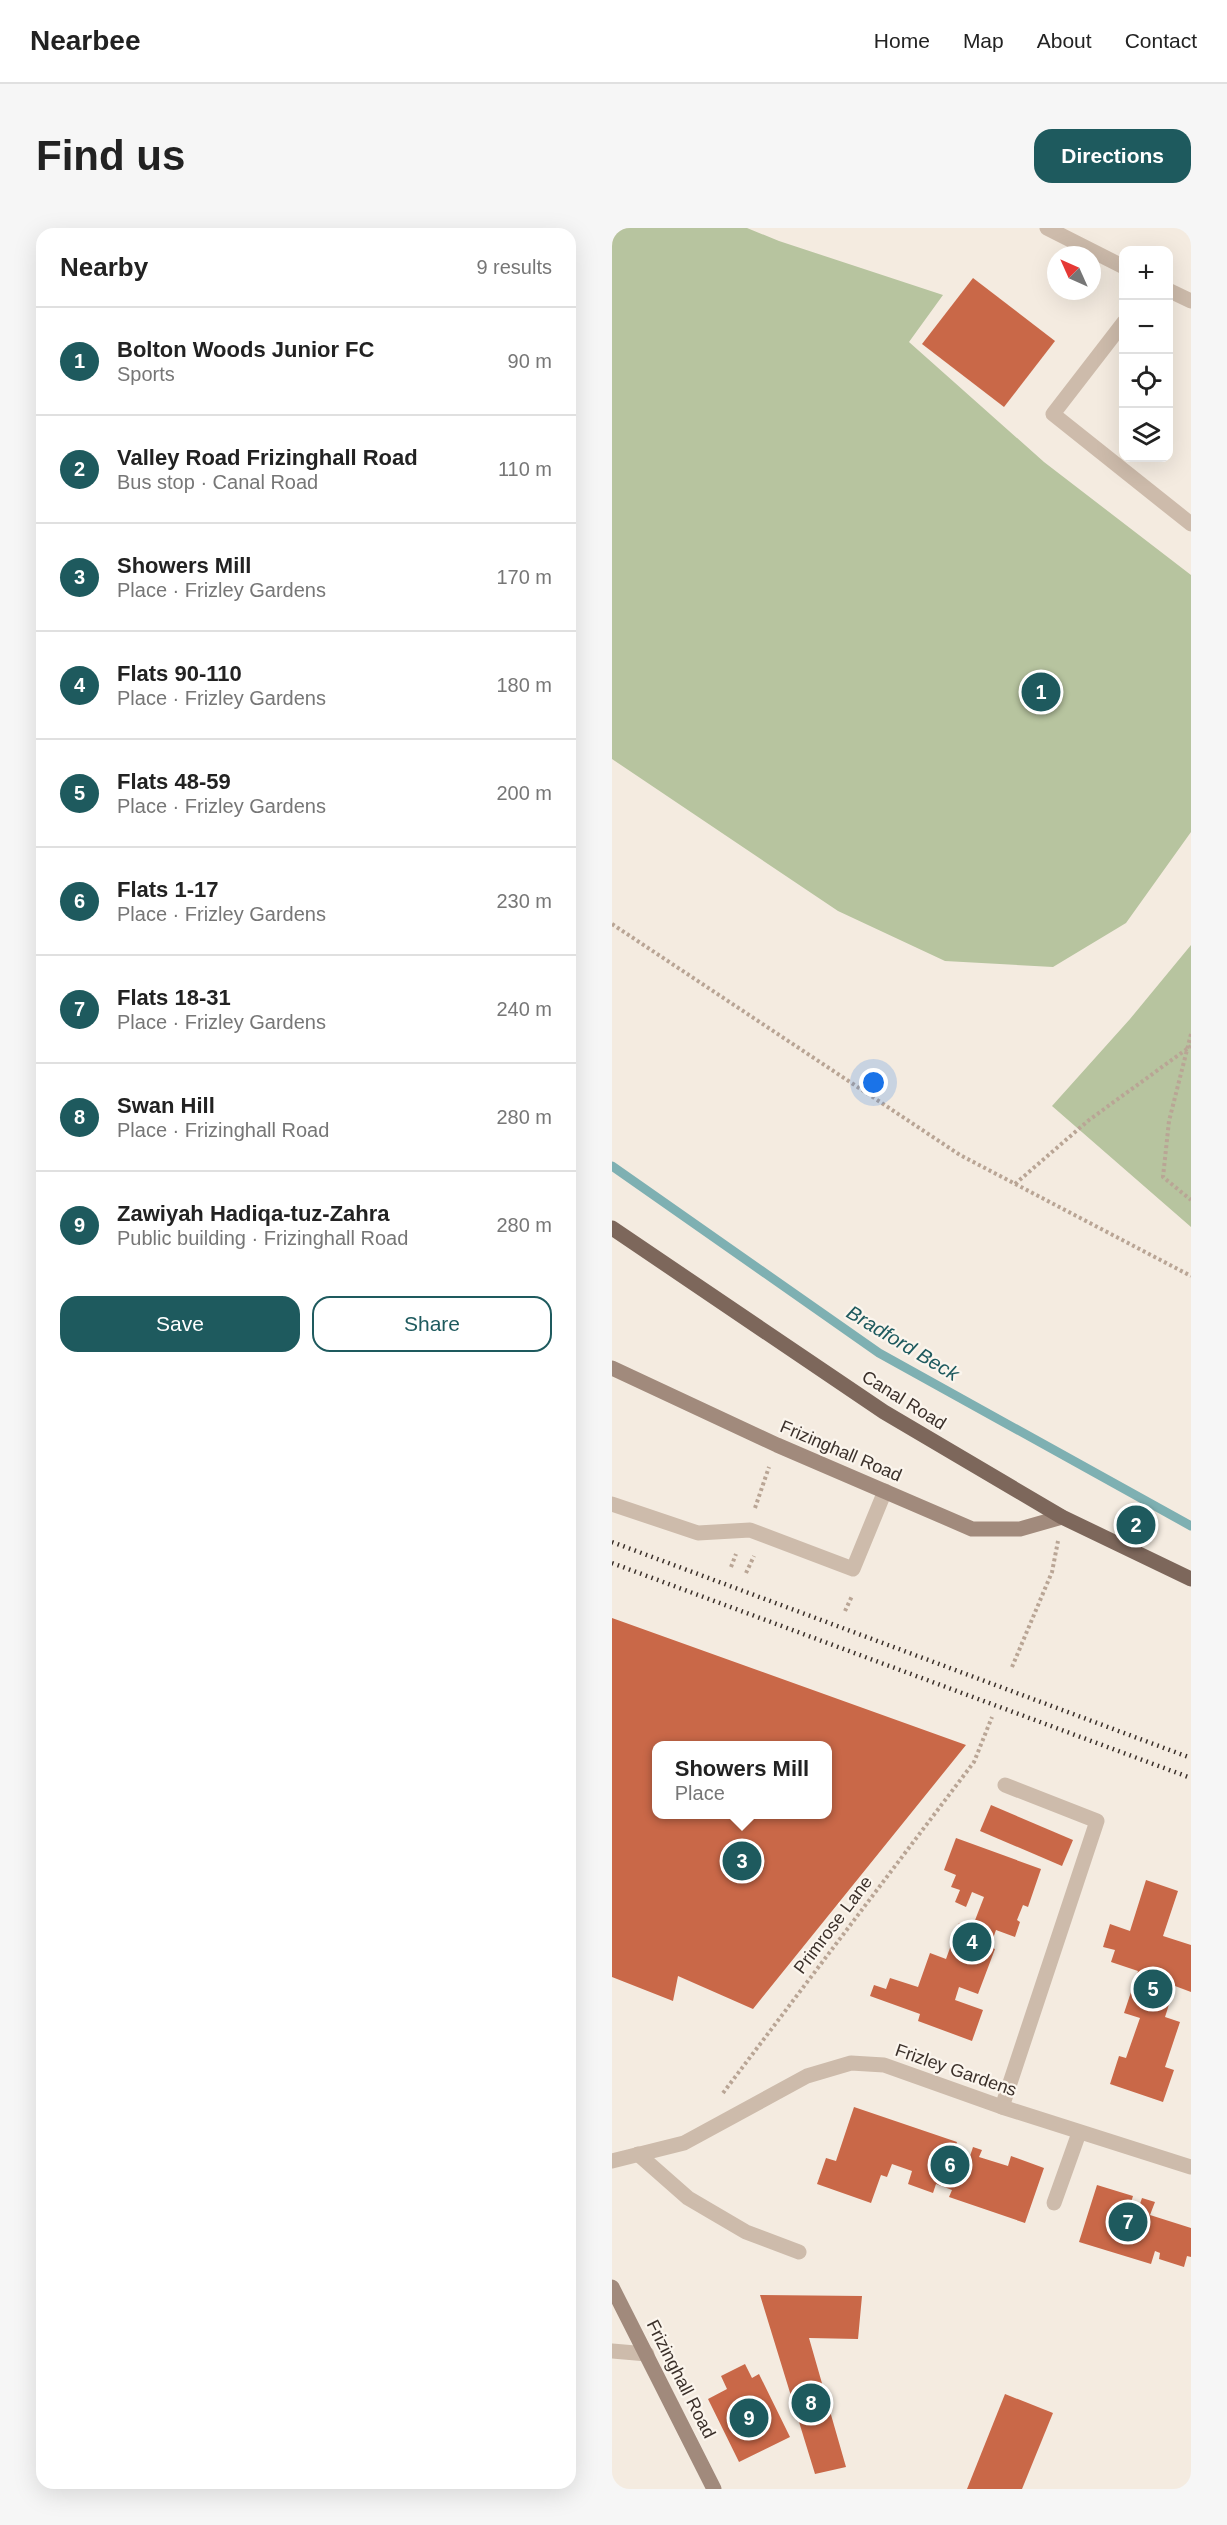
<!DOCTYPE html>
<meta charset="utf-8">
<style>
:root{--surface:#fff;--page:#f6f6f6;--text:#222;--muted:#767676;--line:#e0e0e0;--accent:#1e5a5e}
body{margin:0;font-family:Helvetica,sans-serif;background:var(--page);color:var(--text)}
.controls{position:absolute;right:18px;top:18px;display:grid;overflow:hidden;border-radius:12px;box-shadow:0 6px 24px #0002}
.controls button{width:54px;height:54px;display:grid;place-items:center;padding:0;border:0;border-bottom:2px solid var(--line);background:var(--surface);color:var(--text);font:30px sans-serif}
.compass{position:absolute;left:435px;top:18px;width:54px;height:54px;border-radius:50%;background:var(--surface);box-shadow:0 6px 24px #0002;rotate:315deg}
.you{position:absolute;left:262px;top:855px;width:21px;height:21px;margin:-15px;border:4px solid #fff;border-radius:50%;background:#1a73e8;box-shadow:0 0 0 9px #1a73e833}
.badge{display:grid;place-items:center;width:39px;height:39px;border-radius:50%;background:var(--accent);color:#fff;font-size:20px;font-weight:700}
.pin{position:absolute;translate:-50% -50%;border:3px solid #fff;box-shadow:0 2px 6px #0006}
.popup{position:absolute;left:40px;top:1513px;width:180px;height:78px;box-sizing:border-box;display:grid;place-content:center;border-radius:12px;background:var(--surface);filter:drop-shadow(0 2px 4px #0005);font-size:20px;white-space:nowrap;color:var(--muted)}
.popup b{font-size:22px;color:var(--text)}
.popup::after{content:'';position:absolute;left:50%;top:100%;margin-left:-12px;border:12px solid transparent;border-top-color:var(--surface)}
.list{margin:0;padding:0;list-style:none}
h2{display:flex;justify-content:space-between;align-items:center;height:78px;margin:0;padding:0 24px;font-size:26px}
h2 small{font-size:20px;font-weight:400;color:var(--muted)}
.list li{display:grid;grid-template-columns:39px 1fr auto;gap:18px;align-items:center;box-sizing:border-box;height:108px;padding:0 24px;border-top:2px solid var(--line)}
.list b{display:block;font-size:22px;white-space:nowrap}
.list p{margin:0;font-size:20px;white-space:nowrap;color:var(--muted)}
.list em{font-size:20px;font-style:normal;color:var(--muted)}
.actions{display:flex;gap:12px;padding:18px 24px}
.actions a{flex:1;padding:14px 0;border:2px solid var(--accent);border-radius:18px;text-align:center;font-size:21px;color:var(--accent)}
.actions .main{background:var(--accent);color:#fff}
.icon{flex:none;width:33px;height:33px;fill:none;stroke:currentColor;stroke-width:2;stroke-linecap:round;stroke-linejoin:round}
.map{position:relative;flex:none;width:579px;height:2261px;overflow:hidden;border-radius:18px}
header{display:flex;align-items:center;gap:36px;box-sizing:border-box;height:84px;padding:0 30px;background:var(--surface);border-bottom:2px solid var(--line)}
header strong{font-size:28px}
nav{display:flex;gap:33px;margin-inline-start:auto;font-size:21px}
.intro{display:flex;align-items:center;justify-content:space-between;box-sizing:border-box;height:144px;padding:0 36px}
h1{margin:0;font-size:42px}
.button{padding:15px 27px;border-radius:18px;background:var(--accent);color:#fff;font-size:21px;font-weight:700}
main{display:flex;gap:36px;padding:0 36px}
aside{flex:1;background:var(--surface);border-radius:18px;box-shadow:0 6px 24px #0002}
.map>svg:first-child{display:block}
.green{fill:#b7c49f}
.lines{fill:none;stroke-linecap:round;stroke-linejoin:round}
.stream{stroke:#7eb0b2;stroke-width:9}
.building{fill:#c96848;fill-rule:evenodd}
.path{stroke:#b9a595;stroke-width:4;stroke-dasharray:3 3;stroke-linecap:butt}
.lane{stroke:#cdbbab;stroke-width:15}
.street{stroke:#cdbbab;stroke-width:15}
.secondary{stroke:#a18a7c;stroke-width:15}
.primary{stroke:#7d675b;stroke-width:15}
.rail{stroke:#3b302a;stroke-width:4.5;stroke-dasharray:1.5 4.5;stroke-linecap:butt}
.labels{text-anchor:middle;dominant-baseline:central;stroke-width:4.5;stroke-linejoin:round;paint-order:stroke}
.street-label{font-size:18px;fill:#3b302a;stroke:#fbf5ed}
.water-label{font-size:20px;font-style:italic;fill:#1e5a5e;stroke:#fbf5ed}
</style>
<header>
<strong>Nearbee</strong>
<nav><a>Home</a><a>Map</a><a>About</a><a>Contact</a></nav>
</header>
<div class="intro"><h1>Find us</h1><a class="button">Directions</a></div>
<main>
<aside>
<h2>Nearby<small>9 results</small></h2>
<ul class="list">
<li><span class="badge">1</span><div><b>Bolton Woods Junior FC</b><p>Sports</p></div><em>90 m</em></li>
<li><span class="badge">2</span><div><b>Valley Road Frizinghall Road</b><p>Bus stop · Canal Road</p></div><em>110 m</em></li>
<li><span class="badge">3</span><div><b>Showers Mill</b><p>Place · Frizley Gardens</p></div><em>170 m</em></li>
<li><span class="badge">4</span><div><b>Flats 90-110</b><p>Place · Frizley Gardens</p></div><em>180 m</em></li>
<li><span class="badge">5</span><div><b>Flats 48-59</b><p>Place · Frizley Gardens</p></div><em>200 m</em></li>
<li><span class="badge">6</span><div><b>Flats 1-17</b><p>Place · Frizley Gardens</p></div><em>230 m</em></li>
<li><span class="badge">7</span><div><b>Flats 18-31</b><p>Place · Frizley Gardens</p></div><em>240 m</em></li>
<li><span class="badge">8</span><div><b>Swan Hill</b><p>Place · Frizinghall Road</p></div><em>280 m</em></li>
<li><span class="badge">9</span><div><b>Zawiyah Hadiqa-tuz-Zahra</b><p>Public building · Frizinghall Road</p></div><em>280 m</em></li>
</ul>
<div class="actions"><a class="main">Save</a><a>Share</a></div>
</aside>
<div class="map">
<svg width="579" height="2261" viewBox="0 0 579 2261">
<rect width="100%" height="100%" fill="#f4ebe0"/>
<!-- green -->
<g class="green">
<polygon points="0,0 135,0 167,13 331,67 297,114 432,234 579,347 579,604 514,695 441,739 333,733 226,683 0,531"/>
<polygon points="579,717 579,999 440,878 518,791"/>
</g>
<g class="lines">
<!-- stream -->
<polyline class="stream" points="0,938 267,1125 579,1298"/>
</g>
<!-- building -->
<g class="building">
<polygon points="361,50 443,113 392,179 310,116"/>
<path d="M0,1390L354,1517L141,1781L66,1748L61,1773L0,1749ZM45,1518H216V1586H45Z"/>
<polygon points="379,1577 461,1612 450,1638 368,1603"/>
<polygon points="344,1610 429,1641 416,1679 411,1677 405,1692 408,1694 403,1709 384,1702 378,1719 383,1721 366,1766 347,1759 343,1772 371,1782 360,1813 306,1793 308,1786 258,1768 262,1757 274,1761 278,1750 306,1759 318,1725 334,1731 347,1695 360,1700 372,1669 360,1664 354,1679 343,1674 348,1662 339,1659 344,1647 332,1642"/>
<polygon points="534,1652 566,1663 551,1708 579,1717 579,1764 563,1758 553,1789 568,1794 553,1839 562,1842 551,1874 498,1856 507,1828 514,1830 528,1790 512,1785 526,1743 499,1734 503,1722 491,1719 498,1696 518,1703"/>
<polygon points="242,1879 345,1914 340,1928 356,1934 361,1919 370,1922 367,1929 396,1938 399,1928 432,1940 413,1995 337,1969 340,1962 324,1956 321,1965 296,1956 300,1943 280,1936 275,1949 269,1947 259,1975 205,1956 214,1930 224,1933"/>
<polygon points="485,1957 521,1968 516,1984 524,1987 530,1970 543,1974 538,1987 579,2000 579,2029 575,2028 572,2039 547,2031 548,2025 543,2023 539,2036 467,2014"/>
<polygon points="148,2067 250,2068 246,2111 197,2110 234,2239 203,2246"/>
<polygon points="133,2136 140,2150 147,2146 178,2209 127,2234 96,2171 115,2161 109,2148"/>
<polygon points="393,2166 441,2185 410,2261 355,2261"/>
</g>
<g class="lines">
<!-- path -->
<g class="path">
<polyline points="0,696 348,927 579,1048"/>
<polyline points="579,806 557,893 551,949 579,972"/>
<polyline points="403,956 477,892 579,818"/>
<polyline points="143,1280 157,1239"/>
<polyline points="119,1339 124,1326"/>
<polyline points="134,1345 142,1328"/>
<polyline points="233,1383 240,1368"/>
<polyline points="400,1439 440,1344 446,1313"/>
<polyline points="111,1865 362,1534 380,1489"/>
</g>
<!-- lane -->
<g class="lane">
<polyline points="512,94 441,186 579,296"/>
<polyline points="0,1276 86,1305 138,1302 241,1341 273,1263"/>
<polyline points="390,1879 485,1593 393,1557"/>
<polyline points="26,1926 76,1970 134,2004 187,2024"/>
<polyline points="442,1975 467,1905"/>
</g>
<!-- street -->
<g class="street">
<polyline points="435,0 512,39"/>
<polyline points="556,62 579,73"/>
<polyline points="0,1933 72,1915 195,1848 239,1835 272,1837 390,1879 579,1939"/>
<polyline points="0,2123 35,2126"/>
</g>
<!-- secondary -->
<g class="secondary">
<polyline points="0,1140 165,1217 360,1301 408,1301 450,1289"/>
<polyline points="0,2059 102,2261"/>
</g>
<!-- primary -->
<polyline class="primary" points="0,1000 272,1184 450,1289 579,1351"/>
<!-- rail -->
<g class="rail">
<polyline points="0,1314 579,1530"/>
<polyline points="0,1335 579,1550"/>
</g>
</g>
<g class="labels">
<!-- street labels -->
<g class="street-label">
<text transform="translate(292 1172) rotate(32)">Canal Road</text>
<text transform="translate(229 1223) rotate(23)">Frizinghall Road</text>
<text transform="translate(221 1697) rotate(-53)">Primrose Lane</text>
<text transform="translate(344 1842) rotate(19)">Frizley Gardens</text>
<text transform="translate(69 2151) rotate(63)">Frizinghall Road</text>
</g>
<!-- water labels -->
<g class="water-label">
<text transform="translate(291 1115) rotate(31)">Bradford Beck</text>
</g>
</g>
</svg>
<div class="controls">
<button>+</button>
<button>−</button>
<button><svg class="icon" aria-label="locate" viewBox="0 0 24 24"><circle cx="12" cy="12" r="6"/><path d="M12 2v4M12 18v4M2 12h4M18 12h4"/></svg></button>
<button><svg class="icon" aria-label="layers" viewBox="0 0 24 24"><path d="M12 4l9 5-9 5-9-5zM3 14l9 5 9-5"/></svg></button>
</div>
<svg class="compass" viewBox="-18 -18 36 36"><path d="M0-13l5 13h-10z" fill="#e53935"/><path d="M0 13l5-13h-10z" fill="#767676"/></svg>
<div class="you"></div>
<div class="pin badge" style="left:429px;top:464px">1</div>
<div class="pin badge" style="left:524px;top:1297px">2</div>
<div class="pin badge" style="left:130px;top:1633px">3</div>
<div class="popup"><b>Showers Mill</b>Place</div>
<div class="pin badge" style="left:360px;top:1714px">4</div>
<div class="pin badge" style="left:541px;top:1761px">5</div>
<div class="pin badge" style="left:338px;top:1937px">6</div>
<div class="pin badge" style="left:516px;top:1994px">7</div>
<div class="pin badge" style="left:199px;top:2175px">8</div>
<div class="pin badge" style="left:137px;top:2190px">9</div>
</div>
</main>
